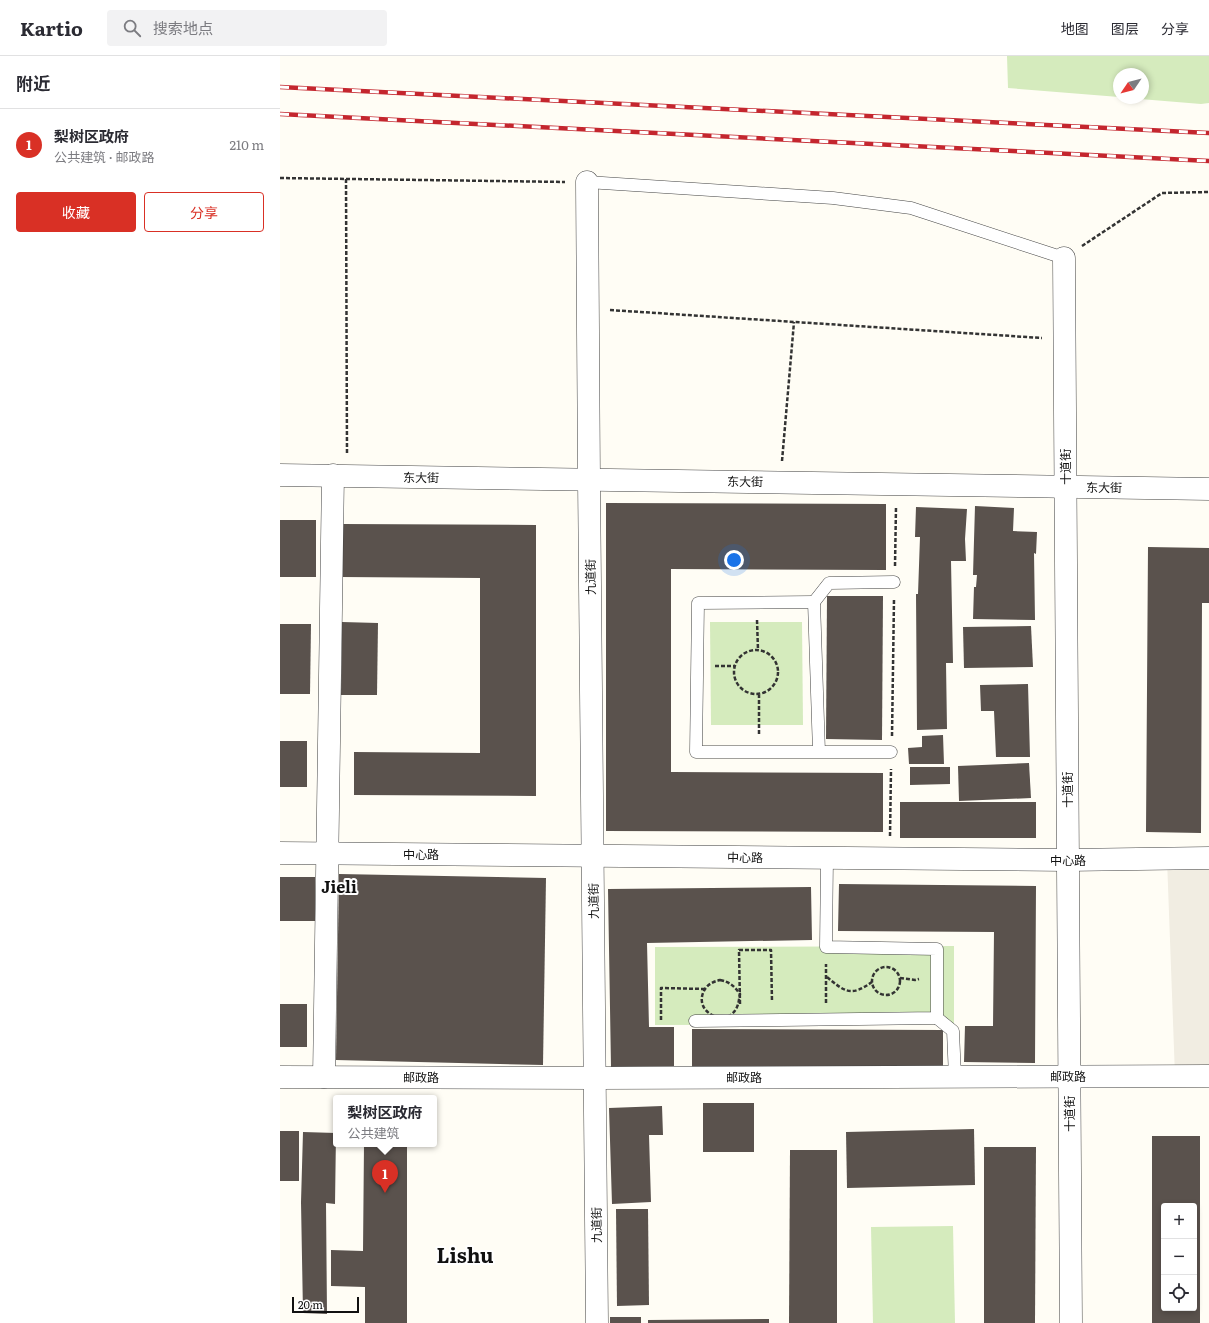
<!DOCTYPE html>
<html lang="zh">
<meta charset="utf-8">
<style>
:root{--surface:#fff;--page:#f2f2f3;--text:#2b2b33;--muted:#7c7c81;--line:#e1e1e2;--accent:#d93025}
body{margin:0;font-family:Literata,"Noto Sans SC",serif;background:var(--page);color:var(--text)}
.controls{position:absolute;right:12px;bottom:12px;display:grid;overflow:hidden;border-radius:4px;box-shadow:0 2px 6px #0003}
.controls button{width:36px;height:36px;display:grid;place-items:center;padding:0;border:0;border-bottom:1px solid var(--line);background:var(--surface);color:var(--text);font:20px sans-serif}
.compass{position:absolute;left:833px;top:12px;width:36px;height:36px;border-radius:50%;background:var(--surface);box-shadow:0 2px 6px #0003;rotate:235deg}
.scale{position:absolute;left:12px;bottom:10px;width:67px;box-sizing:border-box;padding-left:4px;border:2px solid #111;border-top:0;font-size:11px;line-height:14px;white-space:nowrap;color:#111;-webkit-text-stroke:3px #fff;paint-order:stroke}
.you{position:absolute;left:454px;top:504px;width:14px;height:14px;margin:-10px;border:3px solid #fff;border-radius:50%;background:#1a73e8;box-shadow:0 0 0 6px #1a73e833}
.badge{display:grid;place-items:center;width:26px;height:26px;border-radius:50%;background:var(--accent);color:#fff;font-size:13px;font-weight:700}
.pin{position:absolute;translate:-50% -33px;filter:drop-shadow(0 1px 2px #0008)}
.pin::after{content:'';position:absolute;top:21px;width:14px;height:12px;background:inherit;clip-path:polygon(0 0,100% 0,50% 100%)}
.popup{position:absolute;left:53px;top:1039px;width:104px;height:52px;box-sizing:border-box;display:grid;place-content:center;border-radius:4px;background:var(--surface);filter:drop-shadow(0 1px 3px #0005);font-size:13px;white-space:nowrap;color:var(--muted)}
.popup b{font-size:15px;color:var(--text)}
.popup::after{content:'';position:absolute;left:50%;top:100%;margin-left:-8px;border:8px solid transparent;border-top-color:var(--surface)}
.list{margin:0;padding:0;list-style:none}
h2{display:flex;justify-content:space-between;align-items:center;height:52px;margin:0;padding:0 16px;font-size:17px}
h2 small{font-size:13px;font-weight:400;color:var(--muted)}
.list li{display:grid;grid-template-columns:26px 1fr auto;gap:12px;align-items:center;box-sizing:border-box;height:72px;padding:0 16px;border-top:1px solid var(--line)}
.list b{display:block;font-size:15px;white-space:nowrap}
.list p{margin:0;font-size:13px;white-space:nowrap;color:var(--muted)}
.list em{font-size:13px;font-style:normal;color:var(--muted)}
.actions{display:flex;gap:8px;padding:12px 16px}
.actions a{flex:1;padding:9px 0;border:1px solid var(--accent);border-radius:4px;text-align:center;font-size:14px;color:var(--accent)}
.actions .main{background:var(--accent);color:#fff}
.icon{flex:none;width:22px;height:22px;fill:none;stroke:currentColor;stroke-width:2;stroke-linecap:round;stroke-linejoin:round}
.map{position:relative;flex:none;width:929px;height:1267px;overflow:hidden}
header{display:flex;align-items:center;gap:24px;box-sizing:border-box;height:56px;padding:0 20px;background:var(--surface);border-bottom:1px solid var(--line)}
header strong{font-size:19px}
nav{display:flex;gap:22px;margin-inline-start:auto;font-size:14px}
.search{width:280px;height:36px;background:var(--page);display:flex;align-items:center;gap:10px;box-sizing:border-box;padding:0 14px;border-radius:4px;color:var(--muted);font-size:15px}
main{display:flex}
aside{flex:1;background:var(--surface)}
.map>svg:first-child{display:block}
.green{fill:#d5ebbd}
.plaza{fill:#f1ede2}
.building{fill:#5a524d;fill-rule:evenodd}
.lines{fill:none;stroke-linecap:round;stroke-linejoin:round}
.service-casing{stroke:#444;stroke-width:13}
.minor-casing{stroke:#444;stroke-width:23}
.tertiary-casing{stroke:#444;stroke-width:23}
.path{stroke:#333;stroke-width:2.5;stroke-dasharray:4 2;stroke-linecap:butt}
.service{stroke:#fff;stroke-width:12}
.minor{stroke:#fff;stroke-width:22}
.tertiary{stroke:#fff;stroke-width:22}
.rail-casing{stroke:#c4262e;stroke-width:4.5}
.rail{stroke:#fff;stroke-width:3;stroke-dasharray:9;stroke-linecap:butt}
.labels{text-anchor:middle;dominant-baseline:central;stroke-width:4;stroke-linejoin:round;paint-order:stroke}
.street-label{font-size:12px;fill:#111;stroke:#fff}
.district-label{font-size:16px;font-weight:bold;fill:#111;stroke:#fff}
.town-label{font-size:20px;font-weight:bold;fill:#111;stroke:#fff}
</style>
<header>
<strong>Kartio</strong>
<div class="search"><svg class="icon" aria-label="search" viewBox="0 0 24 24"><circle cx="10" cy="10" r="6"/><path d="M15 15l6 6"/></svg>搜索地点</div>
<nav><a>地图</a><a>图层</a><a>分享</a></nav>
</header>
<main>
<aside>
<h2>附近<small></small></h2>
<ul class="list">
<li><span class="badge">1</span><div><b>梨树区政府</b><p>公共建筑 · 邮政路</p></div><em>210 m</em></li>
</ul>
<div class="actions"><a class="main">收藏</a><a>分享</a></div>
</aside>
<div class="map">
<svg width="929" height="1267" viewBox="0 0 929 1267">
<rect width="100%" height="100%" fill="#fffdf5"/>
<!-- green -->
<g class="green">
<polygon points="727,0 929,0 929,47 921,48 848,42 863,42 863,18 839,18 839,41 728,32"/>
<polygon points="430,566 522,566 523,669 431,669"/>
<polygon points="674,890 674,968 375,969 375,891"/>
<polygon points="673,1170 675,1267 593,1267 591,1171"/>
</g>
<!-- plaza -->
<polygon class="plaza" points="929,802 929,1020 895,1020 887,803"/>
<!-- building -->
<g class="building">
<polygon points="326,447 606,448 606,514 391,513 391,716 603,717 603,776 326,775"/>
<polygon points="695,450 734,452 733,475 757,476 756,498 754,497 755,564 693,563 694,531 696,531 697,519 693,519"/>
<polygon points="636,451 687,453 685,483 686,505 671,505 673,607 666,607 667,673 637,674 636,538 638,538 640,481 635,481"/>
<rect x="0" y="464" width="36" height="57"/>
<polygon points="61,468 256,469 256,740 74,739 74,696 200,697 200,522 61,521"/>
<polygon points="868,491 929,492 929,547 922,547 921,777 866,776"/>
<polygon points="547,540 603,540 602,684 546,683"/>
<polygon points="62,566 98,567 97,639 61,639"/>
<polygon points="0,568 31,568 30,638 0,638"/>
<polygon points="751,570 753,611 684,612 683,571"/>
<polygon points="748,628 750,701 716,701 714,655 701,655 700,629"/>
<polygon points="663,679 664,708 629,708 628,692 642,691 642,680"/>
<rect x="0" y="685" width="27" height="46"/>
<polygon points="749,707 751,742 679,745 678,710"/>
<polygon points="630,711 670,711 670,728 630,729"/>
<rect x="620" y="746" width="136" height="36"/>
<polygon points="59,818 266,822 263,1009 56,1004"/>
<rect x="0" y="821" width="35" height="44"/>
<polygon points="559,828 756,830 755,1007 684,1006 685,970 713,970 714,876 558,875"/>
<polygon points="531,831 532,884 367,887 369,971 394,971 394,1010 331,1011 328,833"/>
<rect x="0" y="948" width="27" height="43"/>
<polygon points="412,973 663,974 663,1012 412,1011"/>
<rect x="423" y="1047" width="51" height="49"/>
<polygon points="382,1050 383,1079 369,1079 371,1146 332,1148 329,1052"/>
<polygon points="694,1073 695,1129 567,1132 566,1076"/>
<rect x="0" y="1075" width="19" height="50"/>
<polygon points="23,1076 56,1077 55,1148 46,1147 47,1258 23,1257 21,1146"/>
<path d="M872,1080H920V1267H872ZM884,1150H914V1252H884Z"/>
<polygon points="84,1088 127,1088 127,1267 85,1267 85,1231 51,1230 51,1194 83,1195"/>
<polygon points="704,1091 756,1091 755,1267 704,1267"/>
<polygon points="510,1094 557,1094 557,1267 509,1267"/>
<polygon points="336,1153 368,1153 369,1249 337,1250"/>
<rect x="330" y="1261" width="31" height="6"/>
<polygon points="489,1263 489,1267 368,1267 368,1264"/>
</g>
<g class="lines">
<defs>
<g id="service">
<polyline points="307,126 553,142 631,152 784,202"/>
<polyline points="534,546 549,527 614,526"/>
<polyline points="539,696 534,546 418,547 416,696 611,696"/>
<polyline points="657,962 673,975 675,1021"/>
<polyline points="415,965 657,962 657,893 546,891 547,802"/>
</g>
<g id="minor">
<polyline points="0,797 787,804 929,802"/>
<polyline points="0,1021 315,1022 929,1020"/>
<polyline points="44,1021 53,419"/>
</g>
<g id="tertiary">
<polyline points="307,126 309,423 317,1267"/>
<polyline points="784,202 791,1267"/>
<polyline points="0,419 929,433"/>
</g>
</defs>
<!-- service casing -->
<use href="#service" class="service-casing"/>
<!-- minor casing -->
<use href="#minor" class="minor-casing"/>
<!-- tertiary casing -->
<use href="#tertiary" class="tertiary-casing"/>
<!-- path -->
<g class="path">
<polyline points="0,122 285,126"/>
<polyline points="66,123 67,399"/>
<polyline points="802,190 882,137 929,136"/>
<polyline points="330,254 762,282"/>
<polyline points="502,405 514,266"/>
<polyline points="615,510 616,451"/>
<polyline points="477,564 478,594"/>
<circle cx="476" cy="616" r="22"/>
<polyline points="435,610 455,610"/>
<polyline points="479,678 479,639"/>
<polyline points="612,680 614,543"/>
<polyline points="610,780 611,713"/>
<circle cx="606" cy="925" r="14"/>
<path d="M547,921C565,936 571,941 592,926"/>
<polyline points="620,922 635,924 639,923"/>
<path d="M440,924C450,926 454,930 460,938C459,942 459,947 457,951C448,972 415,958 423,937C426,929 432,926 440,924Z"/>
<polyline points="546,947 546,908"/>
<polyline points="460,948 459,894 491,894 492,946"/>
<polyline points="381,964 381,932 425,933"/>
</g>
<!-- service -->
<use href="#service" class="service"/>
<!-- minor -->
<use href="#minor" class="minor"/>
<!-- tertiary -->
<use href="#tertiary" class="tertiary"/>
<defs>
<g id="rail">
<polyline points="0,31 929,77"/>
<polyline points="0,58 929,105"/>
</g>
</defs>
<!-- rail casing -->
<use href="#rail" class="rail-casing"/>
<!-- rail -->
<use href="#rail" class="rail"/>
</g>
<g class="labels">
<!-- street labels -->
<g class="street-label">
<text transform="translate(785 411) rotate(-90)">十道街</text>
<text transform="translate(141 421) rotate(1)">东大街</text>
<text transform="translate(465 425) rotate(1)">东大街</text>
<text transform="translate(824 431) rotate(1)">东大街</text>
<text transform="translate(310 521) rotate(-91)">九道街</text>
<text transform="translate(787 734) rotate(-90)">十道街</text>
<text x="141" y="798">中心路</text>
<text transform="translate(465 801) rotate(1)">中心路</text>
<text x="788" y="804">中心路</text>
<text transform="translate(313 845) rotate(-91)">九道街</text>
<text x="788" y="1020">邮政路</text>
<text x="141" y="1021">邮政路</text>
<text x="464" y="1021">邮政路</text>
<text transform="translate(789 1058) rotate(-90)">十道街</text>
<text transform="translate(316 1169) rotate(-91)">九道街</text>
</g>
<!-- district labels -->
<g class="district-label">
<text x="59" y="830">Jieli</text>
</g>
<!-- town labels -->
<g class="town-label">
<text x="185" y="1198">Lishu</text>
</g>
</g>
</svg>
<div class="controls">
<button>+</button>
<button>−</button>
<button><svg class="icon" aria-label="locate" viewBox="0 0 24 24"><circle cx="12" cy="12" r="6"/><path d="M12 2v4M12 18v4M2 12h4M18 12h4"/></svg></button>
</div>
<svg class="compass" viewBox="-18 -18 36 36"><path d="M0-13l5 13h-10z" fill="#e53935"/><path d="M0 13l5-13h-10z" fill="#7c7c81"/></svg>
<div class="scale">20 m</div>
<div class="you"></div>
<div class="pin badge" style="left:105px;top:1137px">1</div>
<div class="popup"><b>梨树区政府</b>公共建筑</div>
</div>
</main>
